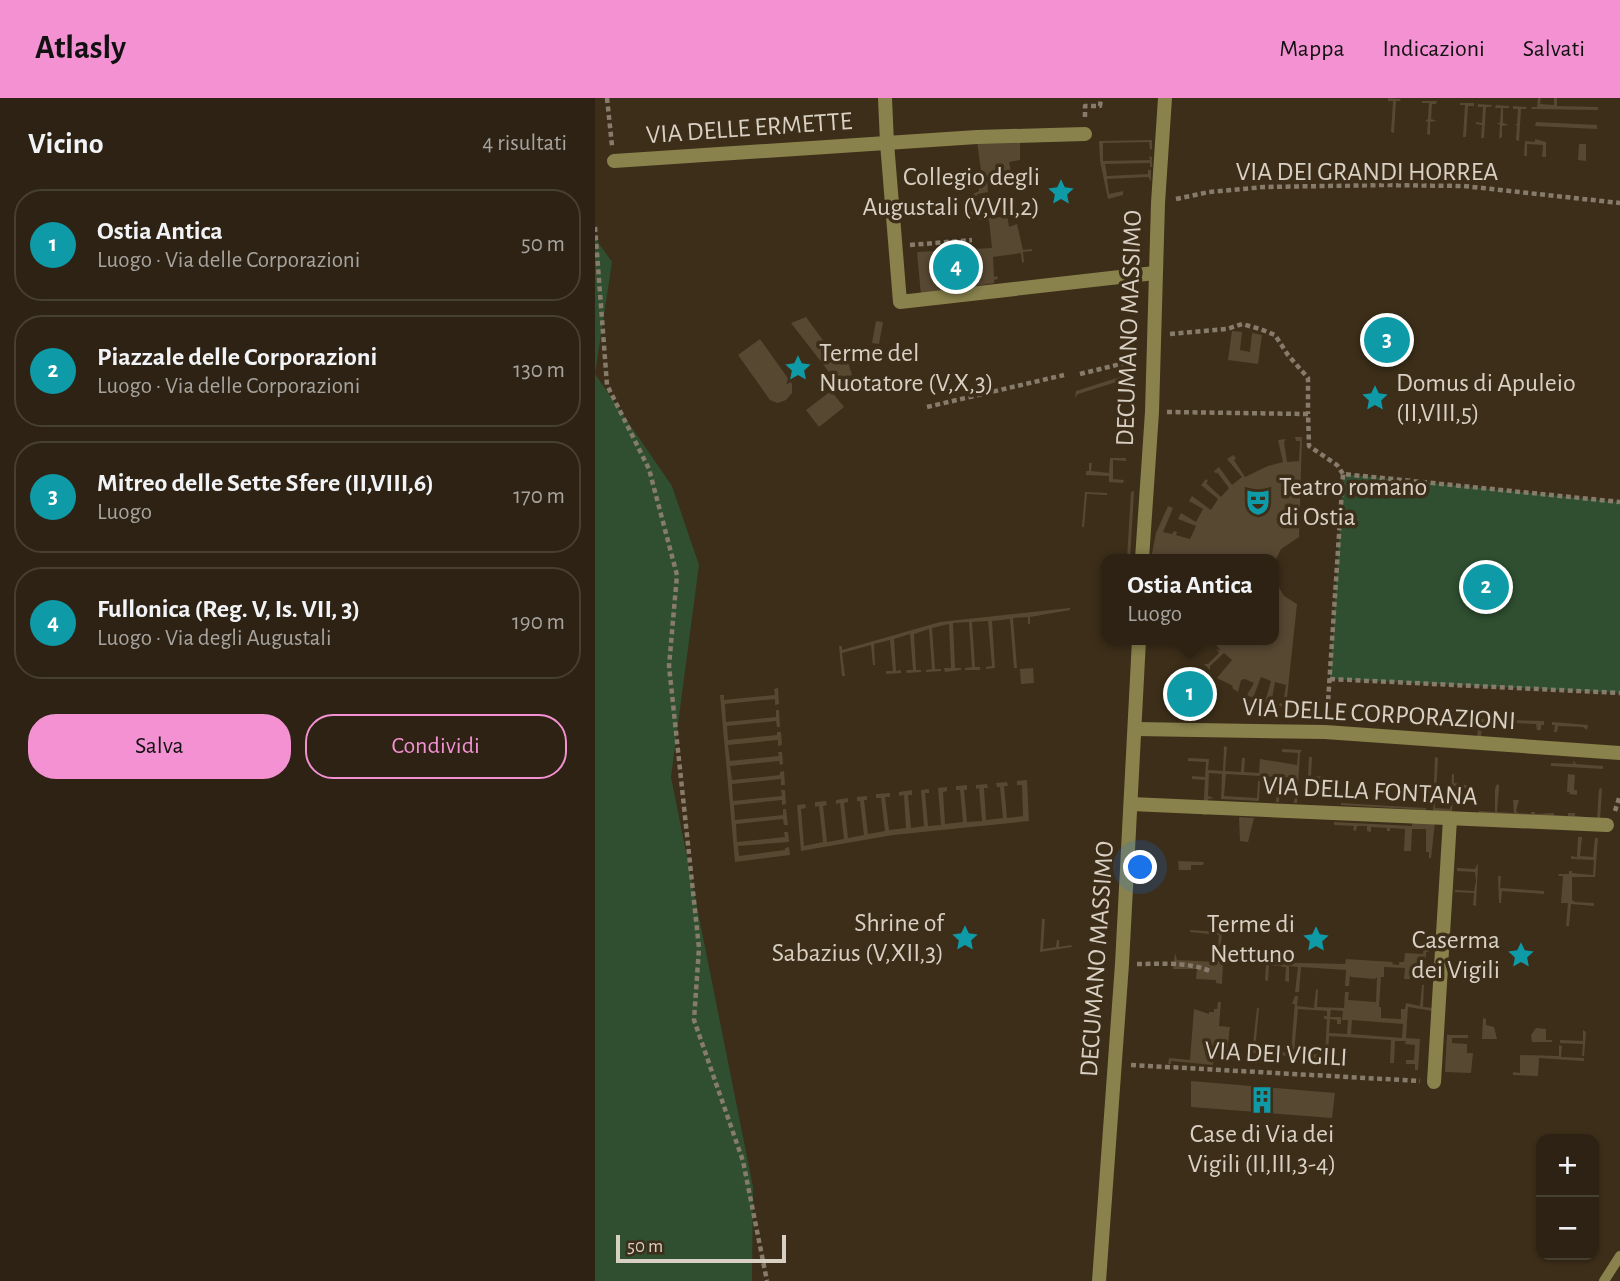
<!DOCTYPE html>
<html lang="it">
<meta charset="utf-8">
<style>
:root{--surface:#2d2213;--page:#392f21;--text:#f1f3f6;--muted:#a7a4a0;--line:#483f33;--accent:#f491d3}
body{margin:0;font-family:"Alegreya Sans",sans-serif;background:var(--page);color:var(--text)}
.controls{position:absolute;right:21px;bottom:21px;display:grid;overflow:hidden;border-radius:14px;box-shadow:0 2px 5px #0004}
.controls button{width:63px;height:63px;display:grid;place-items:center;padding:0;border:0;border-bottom:2px solid var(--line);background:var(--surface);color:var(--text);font:35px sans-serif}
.scale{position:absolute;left:21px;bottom:18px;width:170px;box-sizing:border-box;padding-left:7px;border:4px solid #d9d0c4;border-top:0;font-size:19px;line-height:24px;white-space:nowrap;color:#d9d0c4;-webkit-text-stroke:5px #3c2e19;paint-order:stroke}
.you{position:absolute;left:546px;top:770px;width:24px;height:24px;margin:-18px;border:5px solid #fff;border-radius:50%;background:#1a73e8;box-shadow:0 0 0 10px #1a73e833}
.badge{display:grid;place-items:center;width:46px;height:46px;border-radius:50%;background:var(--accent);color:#fff;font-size:23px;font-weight:700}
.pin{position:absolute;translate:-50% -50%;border:4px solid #fff;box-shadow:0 2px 7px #0006}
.popup{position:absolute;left:506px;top:456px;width:178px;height:91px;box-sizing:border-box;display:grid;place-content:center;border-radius:14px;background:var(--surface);filter:drop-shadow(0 2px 5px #0005);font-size:23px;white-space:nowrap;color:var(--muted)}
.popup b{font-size:26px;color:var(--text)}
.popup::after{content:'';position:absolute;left:50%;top:100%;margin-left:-14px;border:14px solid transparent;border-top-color:var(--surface)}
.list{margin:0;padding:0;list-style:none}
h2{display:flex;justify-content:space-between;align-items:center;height:91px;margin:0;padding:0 28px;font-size:30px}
h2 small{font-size:23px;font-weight:400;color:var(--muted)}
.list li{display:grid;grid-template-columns:46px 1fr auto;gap:21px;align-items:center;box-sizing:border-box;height:112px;margin:0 14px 14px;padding:0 14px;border:2px solid var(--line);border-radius:28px}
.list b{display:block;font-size:26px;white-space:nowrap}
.list p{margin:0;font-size:23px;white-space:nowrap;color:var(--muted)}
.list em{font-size:23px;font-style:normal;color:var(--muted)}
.actions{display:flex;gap:14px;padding:21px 28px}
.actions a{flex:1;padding:16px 0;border:2px solid var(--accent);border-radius:28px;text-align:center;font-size:24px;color:var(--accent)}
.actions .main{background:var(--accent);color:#111}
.map{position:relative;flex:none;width:1025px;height:1183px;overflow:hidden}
header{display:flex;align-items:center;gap:42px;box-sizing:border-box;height:98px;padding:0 35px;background:var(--accent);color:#111}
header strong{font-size:33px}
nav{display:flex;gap:38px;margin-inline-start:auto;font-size:24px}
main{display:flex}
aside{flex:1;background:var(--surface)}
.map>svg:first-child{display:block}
.green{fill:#2f4f30}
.building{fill:#574832;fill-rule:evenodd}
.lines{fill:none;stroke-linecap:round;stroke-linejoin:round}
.path{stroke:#877c6b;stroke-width:4.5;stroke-dasharray:5 3.5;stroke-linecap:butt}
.service{stroke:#89824d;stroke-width:10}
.pedestrian{stroke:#89824d;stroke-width:14}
.labels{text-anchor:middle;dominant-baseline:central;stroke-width:7;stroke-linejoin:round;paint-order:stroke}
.street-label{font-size:26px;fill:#d9d0c4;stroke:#3c2e19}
.poi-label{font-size:26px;fill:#d9d0c4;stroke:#3c2e19;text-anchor:end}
</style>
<header>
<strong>Atlasly</strong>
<nav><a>Mappa</a><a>Indicazioni</a><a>Salvati</a></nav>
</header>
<main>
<aside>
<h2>Vicino<small>4 risultati</small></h2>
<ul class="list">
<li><span class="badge" style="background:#0f9aa8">1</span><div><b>Ostia Antica</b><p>Luogo · Via delle Corporazioni</p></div><em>50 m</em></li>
<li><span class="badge" style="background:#0f9aa8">2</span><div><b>Piazzale delle Corporazioni</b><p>Luogo · Via delle Corporazioni</p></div><em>130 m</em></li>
<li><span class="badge" style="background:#0f9aa8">3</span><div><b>Mitreo delle Sette Sfere (II,VIII,6)</b><p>Luogo</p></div><em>170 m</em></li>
<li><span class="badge" style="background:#0f9aa8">4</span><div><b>Fullonica (Reg. V, Is. VII, 3)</b><p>Luogo · Via degli Augustali</p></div><em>190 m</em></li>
</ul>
<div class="actions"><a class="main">Salva</a><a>Condividi</a></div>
</aside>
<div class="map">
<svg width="1025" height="1183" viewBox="0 0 1025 1183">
<rect width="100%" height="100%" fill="#3c2e19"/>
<!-- green -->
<g class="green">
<polygon points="0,140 17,164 0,276 77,388 104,467 76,679 158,1089 157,1183 0,1183"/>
<polygon points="748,376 1025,404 1025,595 735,581"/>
</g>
<!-- building -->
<g class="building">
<polygon points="793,0 806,1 805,3 801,3 799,35 796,34 798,3 793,3"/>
<polygon points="943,0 946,0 945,6 959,7 959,0 962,0 962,8 1003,9 1003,12 936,11 937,9 942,9"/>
<polygon points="827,3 842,3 841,6 837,6 836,21 842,23 835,24 835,37 832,36 833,24 830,23 833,21 834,5 827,5"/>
<polygon points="865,5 879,5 879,8 873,8 871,39 868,39 870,7 865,7"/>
<polygon points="883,6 897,7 896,9 891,9 889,40 886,40 887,27 881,26 881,24 887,25 888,9 883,9"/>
<polygon points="901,7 914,8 914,10 908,10 908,25 914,27 907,28 907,39 904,41 905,27 902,25 905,25 906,10 900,10"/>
<polygon points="918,8 932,9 931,11 926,11 924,43 921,42 922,28 920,26 922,26 923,11 918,11"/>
<polygon points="941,24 1002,27 1002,31 940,28"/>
<polygon points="940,41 951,44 951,59 947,59 948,47 932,46 932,58 929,58 930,43 940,44"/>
<polygon points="557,42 557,51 555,52 554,44 508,45 508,63 555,62 554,58 557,59 557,69 555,69 555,65 510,66 512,78 553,76 553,72 556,72 556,83 553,79 512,81 514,96 528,93 528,97 513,101 505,63 504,43"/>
<polygon points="425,43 425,62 414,64 417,78 413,76 392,79 393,94 383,96 374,106 378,96 384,93 381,73 386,72 382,44"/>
<polygon points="984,46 991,46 991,63 983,62"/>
<polygon points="377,113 385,119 396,118 396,121 412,117 414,129 422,126 428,152 437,151 437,153 428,154 429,164 427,165 426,155 398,159 399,179 402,178 403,181 399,182 399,185 326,197 322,154 397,150 394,122 389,123 379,118 375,115"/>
<polygon points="211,219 246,267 253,264 257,277 241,283 196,225"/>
<polygon points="281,223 288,224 284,246 277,245"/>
<polygon points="773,232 813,234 812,252 772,250"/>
<polygon points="637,233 647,234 645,252 655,254 657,235 667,237 663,266 633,262"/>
<polygon points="165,241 197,286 197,295 191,302 183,305 175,302 143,257"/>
<polygon points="528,278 528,282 483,296 480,300 481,293"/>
<polygon points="236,293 249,309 224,329 211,312"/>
<polygon points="700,339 707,339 704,439 686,451 681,461 556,461 561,435 573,408 578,410 568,434 577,436 579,433 582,434 581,437 595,441 601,428 583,421 586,415 601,424 608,411 594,403 597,398 616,412 623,401 606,387 611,381 613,383 611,385 626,399 634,390 622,374 621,376 619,373 624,369 637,387 647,379 632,361 638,357 641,360 639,362 650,379 673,368 688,364 683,342 691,341 689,344 692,364 704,363 705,343 701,343"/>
<polygon points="515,360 531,360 531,363 518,362 518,381 529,382 528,385 514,384 514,378 491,377 491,373 494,373 494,365 497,365 496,373 514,375"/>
<polygon points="539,393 535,461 532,461 536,394"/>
<polygon points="490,394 512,395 512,397 492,396 489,429 487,429"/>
<polygon points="679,481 689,498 702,506 691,609 684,608 685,605 688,606 691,587 680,584 676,606 670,604 676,583 666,579 658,600 652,597 659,585 650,581 646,582 643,594 637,590 638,588 622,580 637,562 629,555 615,568 615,572 609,566 613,566 624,555 621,551 626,553 617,542 679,542"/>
<polygon points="475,510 475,512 435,519 435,526 433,526 433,519 418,520 422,570 419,570 415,521 397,523 400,570 391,571 391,569 397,568 393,523 377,524 380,569 385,569 385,572 370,572 370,570 377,569 374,524 358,525 360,570 366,570 366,572 350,574 349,570 356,570 354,526 337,530 340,571 346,571 346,573 331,574 331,572 337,571 334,531 319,536 321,572 326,572 326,574 312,575 311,572 318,572 315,536 299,541 301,573 306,572 306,575 291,576 291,573 298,573 295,542 279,546 280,567 278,567 276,547 247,555 250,578 247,578 244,548 247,548 247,552 345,524"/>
<polygon points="438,570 439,585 426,586 425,571"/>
<polygon points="183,590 184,606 180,607 180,601 130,606 131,624 181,619 181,612 184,612 185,629 182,629 181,623 132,628 133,642 182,637 182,634 186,634 187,647 183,648 183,642 133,647 135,663 184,658 183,654 187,654 188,666 185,667 184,663 135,668 137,682 185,677 185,674 189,673 190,687 186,687 186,681 137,686 138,703 187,698 186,692 190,692 191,706 187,707 187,702 139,707 140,722 188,717 188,711 191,711 193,727 189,727 188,721 141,726 142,744 190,739 189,734 193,734 194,744 143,748 144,758 190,752 190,750 194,749 195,757 140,764 125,597 129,597 129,602 180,597 179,591"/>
<polygon points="884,621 949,623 949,627 946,627 946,632 942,632 941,626 916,625 916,628 913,628 913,626 887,624 886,641 882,640"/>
<polygon points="957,624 993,627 992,632 988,629 963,628 962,634 959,634 960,627 957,627"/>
<polygon points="629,648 632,649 630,673 646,674 647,660 650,660 649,674 664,675 665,661 702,667 703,655 687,654 687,651 707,652 705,655 702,705 699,705 701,680 685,679 684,704 681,704 683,679 631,676 629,698 662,700 663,683 665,683 664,703 626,701 627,676 614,675 613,698 619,700 613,701 612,717 608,717 610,682 597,681 597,678 610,679 611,664 593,663 593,660 614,661 613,672 628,673"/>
<polygon points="714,659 717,659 716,678 733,679 732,694 730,694 730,681 715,681 715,698 712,698"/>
<polygon points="840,659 843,660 840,710 855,711 857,676 859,676 859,685 876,688 875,691 859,688 857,714 838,713"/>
<polygon points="979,663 981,666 1008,668 1008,671 956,668 956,665 978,666"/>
<polygon points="973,676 980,677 979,692 982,692 982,697 974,696 975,694 972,694"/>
<polygon points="432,682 434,723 298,737 206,753 202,707 210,706 211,710 206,711 209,748 228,744 224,708 220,709 220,704 231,703 232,707 228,708 232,744 249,741 245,705 241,706 241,702 253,700 253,704 249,705 253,740 269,737 265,703 262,703 262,699 272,698 272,702 269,702 273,736 290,733 286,700 281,700 281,696 295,695 295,699 290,699 294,732 311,730 309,697 304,698 304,694 317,692 317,697 313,697 316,730 329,728 326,692 334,691 334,695 330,695 333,728 346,727 343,690 352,689 352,693 348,694 350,726 368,724 365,692 361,692 361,688 372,687 372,692 369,692 372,724 387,723 384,690 381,691 381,687 392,686 393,690 389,690 391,722 408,720 405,689 402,689 401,685 412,684 413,688 409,688 412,720 428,718 427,687 422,687 422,683"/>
<polygon points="902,686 904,687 904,690 902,714 919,715 918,702 924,702 921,713 923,715 936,716 936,714 940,714 940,716 959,715 959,717 973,718 973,715 980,715 980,718 1002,720 1004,691 1007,690 1005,723 884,715 884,713 900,714 900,691"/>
<polygon points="746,705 831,710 831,712 746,707"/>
<polygon points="644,719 659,720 653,744 645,743"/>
<polygon points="817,723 840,724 836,760 834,760 834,754 831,754 831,731 817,731 816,753 809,753 810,731 795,730 795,733 792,733 792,730 776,729 776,734 772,733 772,728 762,728 761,733 758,732 759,728 739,727 739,724 817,728"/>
<polygon points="983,739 987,739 985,758 998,759 1000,740 1003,740 1000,779 977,779 977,802 980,804 999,805 999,808 976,806 974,828 971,828 973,805 966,805 968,778 964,778 963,776 974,776 974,773 977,773 977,775 998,777 999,762 976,761 976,758 982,759"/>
<polygon points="583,763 609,764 608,767 596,767 596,772 584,772"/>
<polygon points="883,765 881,808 878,807 879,795 860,794 860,792 879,793 881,783 880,774 862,773 862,770 880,771"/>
<polygon points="903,778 906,778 905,790 949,793 949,796 907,793 906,805 904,805"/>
<polygon points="447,821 450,821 448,851 461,849 462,842 464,842 464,849 476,847 477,849 445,854"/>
<polygon points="624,831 627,831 625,864 628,865 627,886 621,885 621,882 601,881 602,871 578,871 580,855 582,862 622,864 624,837 595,834 595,832 624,834"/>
<path d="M829,842L835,843L834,854H831L830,872L815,871V881H809L810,870L789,869V879H786L784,909H786V920L806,921V911H810L811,905L825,908L827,887H829L828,909L838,910V913L813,909L811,940L825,941L823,972H820V966H811V962H819L820,947L810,946L811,943H800L799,965H795L796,942L734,938L733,957H730L732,921H729V918H732V913L703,911L699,955L733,957L735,958L732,961L657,955L662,910H664L660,952L696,955L699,915L700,906H697L700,898H703L702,908L719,910L721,891L723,892L722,909L749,910L750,894H754L753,902L781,904L782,879L780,881L756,879L755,877L754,888H750L751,872L706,869L704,894H700L703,869L694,868V884L690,883L691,869L674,867L673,883L670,882L671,867L664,866V864L750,866L751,861L798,864L797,866L804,867V864H809L810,855L828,856ZM736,912L748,913L747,922H753L752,936L734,935L735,921L742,922V926H746V919H735ZM757,922L808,926L807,940L756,936Z"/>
<polygon points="623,904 626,904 624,928 635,929 632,954 619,953 618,967 576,963 576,966 573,966 574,960 595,962 599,911 614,916 614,914 619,914 619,911 622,911"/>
<polygon points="888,920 891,921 891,927 899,929 902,941 887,941"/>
<polygon points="941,930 951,931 951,942 957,942 957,944 937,944 936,937"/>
<polygon points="988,932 991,934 989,958 987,958 988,946 965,945 965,942 988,943"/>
<polygon points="852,937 873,937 873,940 857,940 857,945 872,946 872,955 878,955 876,975 850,974"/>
<polygon points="964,947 967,948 966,959 989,960 989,963 944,960 943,978 918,977 918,974 925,975 925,957 964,958"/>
<polygon points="596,983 740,995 737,1020 596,1009"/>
</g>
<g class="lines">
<!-- path -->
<g class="path">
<polyline points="12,0 17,48"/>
<polyline points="490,19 490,8 505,8 506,0"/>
<polyline points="581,101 614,94 669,89 790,87 869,88 1025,105"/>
<polyline points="0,129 12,287 54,371 82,477 74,568 104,850 99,922 148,1063 172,1183"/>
<polyline points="315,147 377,142"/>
<polyline points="575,236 632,231 647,226 665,231 680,237 693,257 713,280 713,316"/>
<polyline points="485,276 542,262"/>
<polyline points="332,309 469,277"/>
<polyline points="572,314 713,316 714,348 742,367 748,376"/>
<polyline points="735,581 1025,595"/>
<polyline points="732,619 748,376 1025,404"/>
<polyline points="1020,713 1025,697"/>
<path d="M542,866C567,866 593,863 617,874"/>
<polyline points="536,967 825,983"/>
</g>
<!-- service -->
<polyline class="service" points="1009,1183 1025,1158"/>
<!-- pedestrian -->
<g class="pedestrian">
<polyline points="290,0 292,45 305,204 560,175"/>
<polyline points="19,63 382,39 490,36"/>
<polyline points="547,461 557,314 563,105 570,0"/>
<polyline points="540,631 730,634 1025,655"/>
<polyline points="536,706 1012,727"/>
<polyline points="839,984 855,721"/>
<polyline points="504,1183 527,866 544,542"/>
</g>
</g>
<!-- icons -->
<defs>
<symbol id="sight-bare" viewBox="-9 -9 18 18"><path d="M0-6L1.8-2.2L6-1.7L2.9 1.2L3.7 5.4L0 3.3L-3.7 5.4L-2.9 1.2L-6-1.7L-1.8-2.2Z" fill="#0f9aa8" stroke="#3c2e19" stroke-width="2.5" paint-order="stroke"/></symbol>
<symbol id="theatre-bare" viewBox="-9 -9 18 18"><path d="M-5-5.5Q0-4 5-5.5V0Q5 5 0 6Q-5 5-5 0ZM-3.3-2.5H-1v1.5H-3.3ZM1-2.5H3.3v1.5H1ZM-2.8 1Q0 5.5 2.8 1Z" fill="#0f9aa8" stroke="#3c2e19" stroke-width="2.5" paint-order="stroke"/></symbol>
<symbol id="building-bare" viewBox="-9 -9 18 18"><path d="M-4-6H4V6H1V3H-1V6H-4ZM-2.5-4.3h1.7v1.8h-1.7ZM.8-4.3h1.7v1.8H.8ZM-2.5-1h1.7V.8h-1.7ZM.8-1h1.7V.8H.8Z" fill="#0f9aa8" stroke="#3c2e19" stroke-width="2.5" paint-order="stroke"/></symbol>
</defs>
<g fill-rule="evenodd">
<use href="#sight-bare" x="447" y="75" width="38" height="38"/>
<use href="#sight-bare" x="184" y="251" width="38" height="38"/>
<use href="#sight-bare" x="761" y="281" width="38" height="38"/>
<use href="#theatre-bare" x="644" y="385" width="38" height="38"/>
<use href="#sight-bare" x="351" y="821" width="38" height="38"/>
<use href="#sight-bare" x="702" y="822" width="38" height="38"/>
<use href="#sight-bare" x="907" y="838" width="38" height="38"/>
<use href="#building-bare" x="648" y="983" width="38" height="38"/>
</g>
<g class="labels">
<!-- street labels -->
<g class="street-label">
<text transform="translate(154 30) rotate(-4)">VIA DELLE ERMETTE</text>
<text x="772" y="74">VIA DEI GRANDI HORREA</text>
<text transform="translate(534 230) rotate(-88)">DECUMANO MASSIMO</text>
<text transform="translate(784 616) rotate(3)">VIA DELLE CORPORAZIONI</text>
<text transform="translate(775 693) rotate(3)">VIA DELLA FONTANA</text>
<text transform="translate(502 861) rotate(-86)">DECUMANO MASSIMO</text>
<text transform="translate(681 956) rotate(3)">VIA DEI VIGILI</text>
</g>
<!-- poi labels -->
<g class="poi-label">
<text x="445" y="79">Collegio degli<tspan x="445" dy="30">Augustali (V,VII,2)</tspan></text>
<text x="224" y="255" text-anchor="start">Terme del<tspan x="224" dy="30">Nuotatore (V,X,3)</tspan></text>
<text x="801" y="285" text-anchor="start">Domus di Apuleio<tspan x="801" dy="30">(II,VIII,5)</tspan></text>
<text x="684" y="389" text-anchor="start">Teatro romano<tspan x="684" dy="30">di Ostia</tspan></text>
<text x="349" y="825">Shrine of<tspan x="349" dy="30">Sabazius (V,XII,3)</tspan></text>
<text x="700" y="826">Terme di<tspan x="700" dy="30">Nettuno</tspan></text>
<text x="905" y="842">Caserma<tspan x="905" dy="30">dei Vigili</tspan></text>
<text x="667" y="1036" text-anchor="middle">Case di Via dei<tspan x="667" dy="30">Vigili (II,III,3-4)</tspan></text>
</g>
</g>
</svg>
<div class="controls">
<button>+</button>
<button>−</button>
</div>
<div class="scale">50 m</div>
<div class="you"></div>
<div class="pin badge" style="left:595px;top:596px;background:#0f9aa8">1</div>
<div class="popup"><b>Ostia Antica</b>Luogo</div>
<div class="pin badge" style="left:891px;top:489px;background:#0f9aa8">2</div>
<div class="pin badge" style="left:792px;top:242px;background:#0f9aa8">3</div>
<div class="pin badge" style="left:361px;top:169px;background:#0f9aa8">4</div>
</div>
</main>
